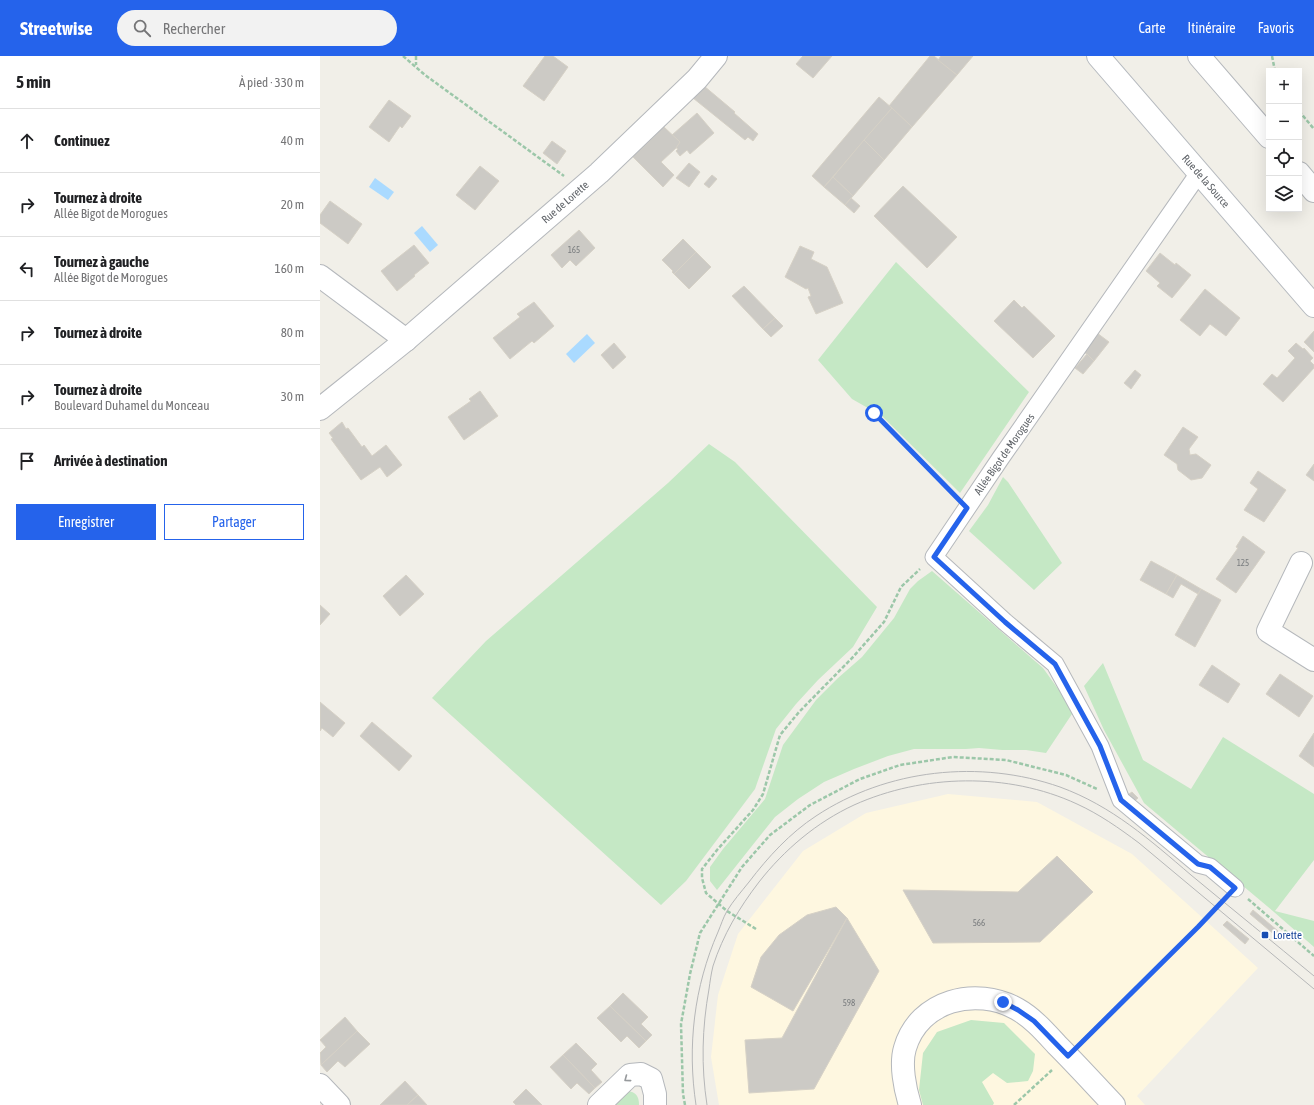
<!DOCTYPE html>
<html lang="fr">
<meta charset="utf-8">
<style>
:root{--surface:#fff;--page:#f2f2f2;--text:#202124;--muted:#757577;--line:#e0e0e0;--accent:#2563eb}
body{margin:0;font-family:"Asap Condensed",sans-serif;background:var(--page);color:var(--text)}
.controls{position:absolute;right:12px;top:12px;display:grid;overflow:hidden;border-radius:0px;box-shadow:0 4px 16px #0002}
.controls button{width:36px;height:36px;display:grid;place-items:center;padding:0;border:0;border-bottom:1px solid var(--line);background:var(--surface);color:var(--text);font:20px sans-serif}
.stop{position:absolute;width:12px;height:12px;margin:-9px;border:3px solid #2563eb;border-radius:50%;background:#fff}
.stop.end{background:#2563eb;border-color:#fff;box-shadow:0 1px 4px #0008}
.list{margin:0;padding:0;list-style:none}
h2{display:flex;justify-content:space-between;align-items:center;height:52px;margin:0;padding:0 16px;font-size:17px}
h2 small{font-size:13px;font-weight:400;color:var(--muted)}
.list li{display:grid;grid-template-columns:26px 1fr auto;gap:12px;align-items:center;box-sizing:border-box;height:64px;padding:0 16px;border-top:1px solid var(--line)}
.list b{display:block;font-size:15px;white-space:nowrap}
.list p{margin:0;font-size:13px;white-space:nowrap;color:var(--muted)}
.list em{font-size:13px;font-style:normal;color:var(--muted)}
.actions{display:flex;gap:8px;padding:12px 16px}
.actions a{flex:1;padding:9px 0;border:1px solid var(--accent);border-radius:0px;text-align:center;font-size:14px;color:var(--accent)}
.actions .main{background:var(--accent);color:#fff}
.icon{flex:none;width:22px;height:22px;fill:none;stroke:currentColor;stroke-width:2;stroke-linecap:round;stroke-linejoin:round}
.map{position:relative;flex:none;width:994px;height:1049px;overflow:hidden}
header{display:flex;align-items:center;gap:24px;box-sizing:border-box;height:56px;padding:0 20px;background:var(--accent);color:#fff}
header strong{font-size:19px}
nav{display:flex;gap:22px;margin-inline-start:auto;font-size:14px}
.search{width:280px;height:36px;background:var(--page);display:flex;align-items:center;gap:10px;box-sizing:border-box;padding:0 14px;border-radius:22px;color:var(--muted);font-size:15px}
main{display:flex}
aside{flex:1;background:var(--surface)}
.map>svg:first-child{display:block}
.commercial{fill:#fef7e0}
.green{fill:#c5e8c5}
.water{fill:#aadaff}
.building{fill:#cccac5;stroke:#d6d1c6}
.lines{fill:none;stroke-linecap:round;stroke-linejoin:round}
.pedestrian-casing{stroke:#b5b8bc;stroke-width:19}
.minor-casing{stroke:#b5b8bc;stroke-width:24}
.secondary-casing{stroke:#b6babf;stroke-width:24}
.path{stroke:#9cc7a9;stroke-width:2.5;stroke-dasharray:4 2;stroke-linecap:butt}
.pedestrian{stroke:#fff;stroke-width:17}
.minor{stroke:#fff;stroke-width:22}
.secondary{stroke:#fff;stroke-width:22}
.tram{stroke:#b6b7b8;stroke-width:1}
.oneway{stroke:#979a9d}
.route{stroke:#2563eb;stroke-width:5}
.transit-dot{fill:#1a4fb4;stroke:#fff;stroke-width:1.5}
.labels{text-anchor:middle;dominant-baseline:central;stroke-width:3.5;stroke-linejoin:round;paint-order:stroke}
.number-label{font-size:9px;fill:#7a7d7f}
.street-label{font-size:11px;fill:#5f6368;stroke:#fff}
.transit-label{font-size:11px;fill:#164399;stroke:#fff;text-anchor:start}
</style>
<header>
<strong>Streetwise</strong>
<div class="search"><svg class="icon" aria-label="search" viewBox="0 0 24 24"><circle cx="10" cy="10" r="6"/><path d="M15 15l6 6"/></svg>Rechercher</div>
<nav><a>Carte</a><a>Itinéraire</a><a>Favoris</a></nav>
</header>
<main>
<aside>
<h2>5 min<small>À pied · 330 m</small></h2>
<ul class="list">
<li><svg class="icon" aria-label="ahead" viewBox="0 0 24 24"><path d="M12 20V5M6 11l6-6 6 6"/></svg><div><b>Continuez</b></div><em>40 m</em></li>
<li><svg class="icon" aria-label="right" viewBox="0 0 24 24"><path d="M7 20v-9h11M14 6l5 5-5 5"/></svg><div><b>Tournez à droite</b><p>Allée Bigot de Morogues</p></div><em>20 m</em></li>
<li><svg class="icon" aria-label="left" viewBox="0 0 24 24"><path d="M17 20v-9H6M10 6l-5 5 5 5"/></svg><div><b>Tournez à gauche</b><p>Allée Bigot de Morogues</p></div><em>160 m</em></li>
<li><svg class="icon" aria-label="right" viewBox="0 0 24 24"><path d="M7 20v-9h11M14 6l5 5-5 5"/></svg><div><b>Tournez à droite</b></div><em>80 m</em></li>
<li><svg class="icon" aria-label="right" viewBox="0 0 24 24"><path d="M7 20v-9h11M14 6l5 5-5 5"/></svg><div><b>Tournez à droite</b><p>Boulevard Duhamel du Monceau</p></div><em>30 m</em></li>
<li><svg class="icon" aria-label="arrive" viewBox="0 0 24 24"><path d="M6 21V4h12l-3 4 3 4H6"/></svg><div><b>Arrivée à destination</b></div></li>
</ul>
<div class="actions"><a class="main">Enregistrer</a><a>Partager</a></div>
</aside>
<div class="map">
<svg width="994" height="1049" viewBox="0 0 994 1049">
<rect width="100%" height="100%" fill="#f1efe8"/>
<!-- commercial -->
<polygon class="commercial" points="628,738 717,746 812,798 938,912 817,1040 825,1049 399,1049 391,1001 398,939 418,878 483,795 546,757"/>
<!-- green -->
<g class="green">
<polygon points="576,206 709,336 640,437 562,360 532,343 498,304"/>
<polygon points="389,388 415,406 557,551 533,591 498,624 476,648 456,673 435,733 366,825 341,849 112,642 166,585 348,427"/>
<polygon points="683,421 688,426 742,507 714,534 649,475 668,449"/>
<polygon points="612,515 723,612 754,655 726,697 706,694 682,694 659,692 646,693 594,693 568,700 534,713 504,726 478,743 455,761 397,834 390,825 390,811 403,793 445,743 463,689 496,644 518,622 542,601 574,562 590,533 598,525"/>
<polygon points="783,607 823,704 871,733 903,681 994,738 994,804 955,855 994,865 994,891 954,856 824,747 784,674 764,630"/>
<polygon points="651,964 684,967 715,998 713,1015 708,1025 687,1027 673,1017 662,1026 674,1047 673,1049 603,1049 599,1034 603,997 617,976"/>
<path d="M307,1035C316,1036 319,1040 319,1049H291Z"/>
</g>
<!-- water -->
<g class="water">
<polygon points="55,122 74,136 68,144 49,131"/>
<polygon points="102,170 118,189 110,196 94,177"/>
<polygon points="267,278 275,287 254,307 246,298"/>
</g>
<!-- building -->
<g class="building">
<polygon points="225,0 233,0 248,11 224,45 203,30"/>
<polygon points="483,0 512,0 493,22 476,8"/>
<polygon points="610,0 614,0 637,19 592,71 569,50"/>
<polygon points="621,0 653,0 637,19 618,4"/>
<polygon points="384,30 415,56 414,57 438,78 433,85 428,81 425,84 373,42"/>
<polygon points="559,41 572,52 504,131 492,120"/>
<polygon points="69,44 91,60 82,72 80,70 69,86 49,71"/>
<polygon points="572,52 592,71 564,104 544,84"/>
<polygon points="377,57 394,77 370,98 367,94 360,100 356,95 358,93 355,91 360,86 352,79"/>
<polygon points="344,71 360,86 356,92 341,106 354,119 343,131 313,101"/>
<polygon points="544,84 564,104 533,140 513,121"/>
<polygon points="232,85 246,95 237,108 223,97"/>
<polygon points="369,107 380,116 369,131 356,122"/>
<polygon points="160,110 179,125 155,154 136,139"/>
<polygon points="392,119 397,123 389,132 384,128"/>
<polygon points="513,121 533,140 525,149 504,131"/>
<polygon points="583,130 637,181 607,212 554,160"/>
<polygon points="531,142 540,150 534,157 525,149"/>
<polygon points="10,145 42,168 28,188 0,167 0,159"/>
<polygon points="259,174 275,192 256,210 250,204 242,212 231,199"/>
<polygon points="363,183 376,196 354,218 352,216 353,215 342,204"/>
<polygon points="94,189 109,207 94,219 95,220 77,235 61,215"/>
<polygon points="480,190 494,196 491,203 507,211 523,247 496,258 488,241 491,240 488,232 486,233 465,221"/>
<polygon points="376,196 391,211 369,233 354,218"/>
<polygon points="840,197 855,209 856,207 871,219 852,242 837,230 840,227 826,215"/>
<polygon points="424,230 455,262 443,273 412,240"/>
<polygon points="885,233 920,262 906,280 890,268 880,280 860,264"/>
<polygon points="694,244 702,252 704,250 735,280 713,302 674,265"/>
<polygon points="214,246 234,270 214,287 212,285 190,303 173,282 200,261 197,258"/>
<polygon points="455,262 463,270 451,281 443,273"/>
<polygon points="773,274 789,286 774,305 760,292"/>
<polygon points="994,275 994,296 984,286"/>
<polygon points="294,287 306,301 293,313 281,299"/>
<polygon points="976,287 983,293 984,292 993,302 990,305 994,309 994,312 963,346 943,328 952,318 957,322 975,302 968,295"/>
<polygon points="767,298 774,305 763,318 755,312"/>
<polygon points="815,314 821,319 811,333 804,327"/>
<polygon points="160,335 178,360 144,384 128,361 151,345 149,343"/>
<polygon points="22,366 26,373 28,372 42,391 44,389 52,400 66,389 82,409 67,421 60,411 41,424 11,383 13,382 9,377"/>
<polygon points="863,371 878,381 869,393 870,399 876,398 891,409 882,422 871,424 858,414 857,408 844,399"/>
<polygon points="994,408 994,425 986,419"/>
<polygon points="938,415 966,434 944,466 924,454 938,433 930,427"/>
<polygon points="923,480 945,496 916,537 896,523 918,492 916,491"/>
<polygon points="831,505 857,519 846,538 820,524"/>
<polygon points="86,519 104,538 80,560 63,540"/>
<polygon points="857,519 881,533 878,538 861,528 853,542 846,538"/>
<polygon points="881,533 901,544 875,591 855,579"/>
<polygon points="0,549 10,558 0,569"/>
<polygon points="892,609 920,628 908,647 879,629"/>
<polygon points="960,618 993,640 979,661 946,638"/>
<polygon points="0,646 25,667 13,681 2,672 0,675"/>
<polygon points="52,666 92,700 79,715 40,680"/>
<polygon points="994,677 994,711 979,700"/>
<polygon points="812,736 818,742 812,747 806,740"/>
<polygon points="737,800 773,836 720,886 613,887 583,834 698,836"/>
<polygon points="516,851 527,862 473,955 431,931 441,901 459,879 487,859"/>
<polygon points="933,854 958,875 955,879 930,858"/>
<polygon points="527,862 559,915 494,1033 429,1037 425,984 462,982"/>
<polygon points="907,865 929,883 925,888 903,869"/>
<polygon points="303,937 328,961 321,968 332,979 326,985 290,950"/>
<polygon points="290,950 326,985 319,992 307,980 301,986 277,962"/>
<polygon points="25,961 37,975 1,1009 0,997 6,991 0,984"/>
<polygon points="37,975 50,988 25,1011 18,1005 7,1016 1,1009"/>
<polygon points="256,987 277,1008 271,1014 282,1026 275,1032 243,999"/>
<polygon points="243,999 275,1032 269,1038 257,1027 251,1033 230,1011"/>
<polygon points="85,1025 98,1039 87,1049 60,1049"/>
<polygon points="206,1033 222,1049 196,1049 193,1046"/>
<polygon points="98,1039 107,1049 87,1049"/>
</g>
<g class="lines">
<defs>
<polyline id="pedestrian" points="879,117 680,403 614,501 685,566 735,608 780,690 801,744 878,808 890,811 915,832"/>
<g id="minor">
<polyline points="879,0 949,81"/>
<polyline points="979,117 994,135"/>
<polyline points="0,220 86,284"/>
<polyline points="0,353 86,284 279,117 377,23 396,0"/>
<polyline points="981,507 948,575 994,604"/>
<polyline points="0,1029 19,1049"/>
<polyline points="279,1049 310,1019 321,1018 331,1023 335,1038 335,1049"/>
<path d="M590,1049C585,1033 580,1008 585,992C599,944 656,930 697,953C713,962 725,976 737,989C757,1009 775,1029 794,1049"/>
</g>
<polyline id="secondary" points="778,0 994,250"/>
</defs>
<!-- pedestrian casing -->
<use href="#pedestrian" class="pedestrian-casing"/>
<!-- minor casing -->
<use href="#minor" class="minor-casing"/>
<!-- secondary casing -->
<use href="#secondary" class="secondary-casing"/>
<!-- path -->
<g class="path">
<polyline points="83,0 105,19 244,120"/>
<polyline points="96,0 96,9"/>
<polyline points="952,0 955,15"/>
<polyline points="979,55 994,73"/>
<polyline points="554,357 634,438"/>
<polyline points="928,843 994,900"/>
<polyline points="436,873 407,855 386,837 382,822 382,813 397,794 433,754 443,738 460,679 479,656 533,601 564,566 581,531 600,513"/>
<polyline points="762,985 878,871 902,844"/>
<polyline points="365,1049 363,1038 361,968 370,918 380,877 422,811 450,779 490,749 540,723 580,709 633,701 686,704 746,719 777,733"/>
<polyline points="694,1049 732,1014"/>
</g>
<!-- pedestrian -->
<use href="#pedestrian" class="pedestrian"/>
<!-- minor -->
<use href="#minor" class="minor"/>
<!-- secondary -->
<use href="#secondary" class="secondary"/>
<!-- tram -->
<g class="tram">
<path d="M376,1049C367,990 374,931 398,876C401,869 403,862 407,855C413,845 421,836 429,826C448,801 470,777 496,760C567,713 660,703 740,731C792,750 830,784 871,819C912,853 953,886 994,920"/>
<path d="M387,1049C381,1010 382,972 389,933C390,926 391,918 393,910C403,879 419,852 439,826C464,794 497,766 534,749C603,718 688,716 757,748C779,758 799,772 819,787L994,933"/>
</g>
</g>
<!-- one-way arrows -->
<defs><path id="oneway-chevron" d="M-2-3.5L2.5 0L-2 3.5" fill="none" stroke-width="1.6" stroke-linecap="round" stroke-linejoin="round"/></defs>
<use class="oneway" href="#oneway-chevron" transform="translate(307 1023) rotate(143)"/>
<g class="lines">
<!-- route -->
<polyline class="route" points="554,357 647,452 614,501 685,566 735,608 780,690 801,744 878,808 890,811 915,832 878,871 748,1000 714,965 698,954 683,946"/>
</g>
<!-- markers -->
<rect class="transit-dot" x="941" y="875" width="8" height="8" rx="2"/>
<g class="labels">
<!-- number labels -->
<g class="number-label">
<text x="254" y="194">165</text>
<text x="923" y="507">125</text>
<text x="659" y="867">566</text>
<text x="529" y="947">598</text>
</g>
<!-- street labels -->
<g class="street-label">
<text transform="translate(886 125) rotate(49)">Rue de la Source</text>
<text transform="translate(245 146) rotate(-41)">Rue de Lorette</text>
<text transform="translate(684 398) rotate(-55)">Allée Bigot de Morogues</text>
</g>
<!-- transit labels -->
<g class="transit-label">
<text x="953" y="879">Lorette</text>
</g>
</g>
</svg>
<div class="controls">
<button>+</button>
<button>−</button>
<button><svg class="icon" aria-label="locate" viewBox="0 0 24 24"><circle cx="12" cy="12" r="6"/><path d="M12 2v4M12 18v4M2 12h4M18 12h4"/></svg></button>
<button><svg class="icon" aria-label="layers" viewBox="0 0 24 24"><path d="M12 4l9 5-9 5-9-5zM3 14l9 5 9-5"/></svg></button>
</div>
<div class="stop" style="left:554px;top:357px"></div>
<div class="stop end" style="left:683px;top:946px"></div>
</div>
</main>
